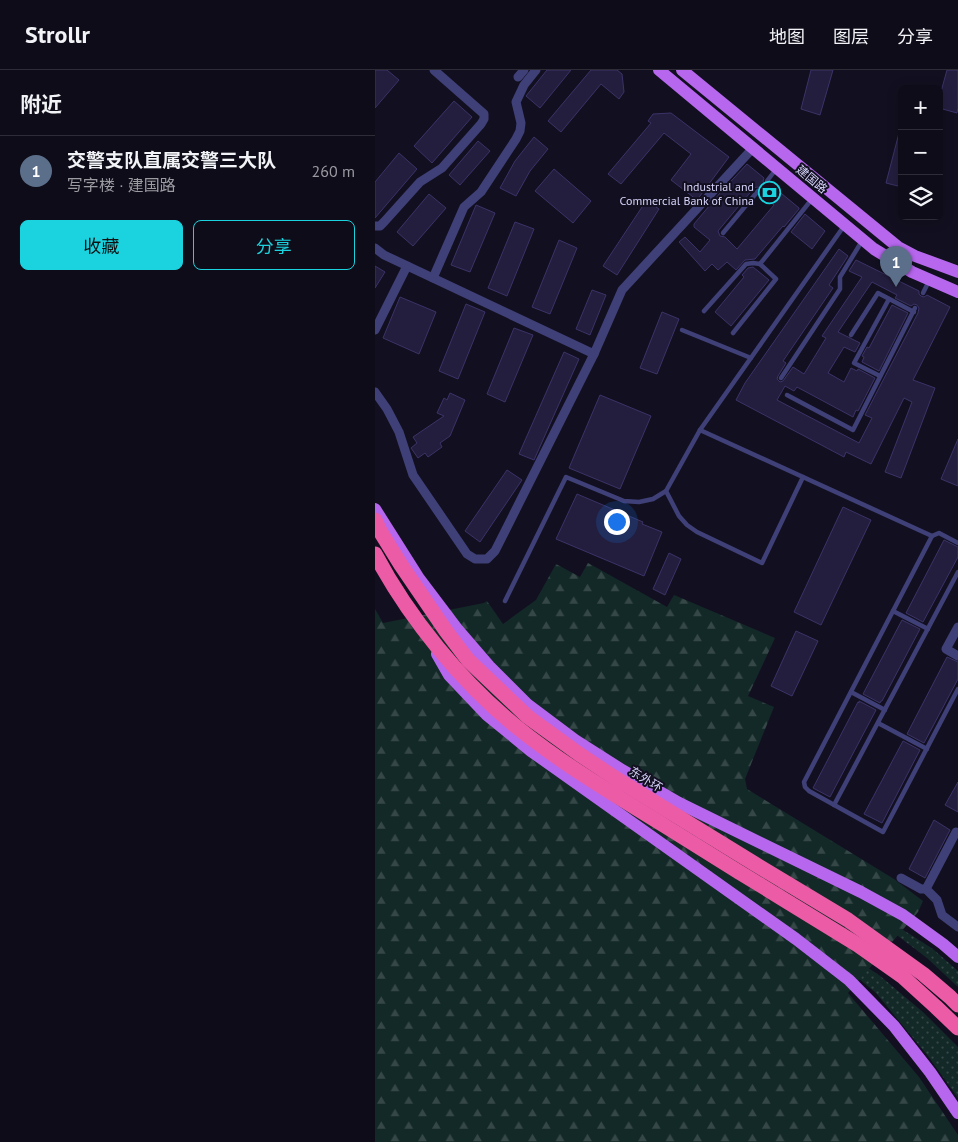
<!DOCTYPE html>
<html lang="zh">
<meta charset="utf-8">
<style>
:root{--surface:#0e0c18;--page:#1c1a25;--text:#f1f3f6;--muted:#9b9ba2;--line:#2e2c37;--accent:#1ad3df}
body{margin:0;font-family:"PT Sans","Noto Sans SC",sans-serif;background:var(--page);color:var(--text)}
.controls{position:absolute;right:15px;top:15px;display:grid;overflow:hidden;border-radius:8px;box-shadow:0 2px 12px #0003}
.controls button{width:45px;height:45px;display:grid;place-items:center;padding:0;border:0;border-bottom:1px solid var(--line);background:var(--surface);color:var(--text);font:25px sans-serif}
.you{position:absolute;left:241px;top:451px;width:18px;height:18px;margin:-12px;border:4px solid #fff;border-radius:50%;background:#1a73e8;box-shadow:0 0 0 8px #1a73e833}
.badge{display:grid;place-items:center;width:32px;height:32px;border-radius:50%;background:var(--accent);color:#fff;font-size:16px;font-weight:700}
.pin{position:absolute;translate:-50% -41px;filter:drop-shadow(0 1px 2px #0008)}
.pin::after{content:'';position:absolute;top:26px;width:18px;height:15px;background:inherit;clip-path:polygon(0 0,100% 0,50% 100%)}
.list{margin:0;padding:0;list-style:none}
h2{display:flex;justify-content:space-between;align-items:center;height:65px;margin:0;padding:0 20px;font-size:21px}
h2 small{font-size:16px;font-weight:400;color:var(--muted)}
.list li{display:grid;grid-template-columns:32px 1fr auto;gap:15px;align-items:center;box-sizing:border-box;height:70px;padding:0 20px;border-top:1px solid var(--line)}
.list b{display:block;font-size:19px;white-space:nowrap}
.list p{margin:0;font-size:16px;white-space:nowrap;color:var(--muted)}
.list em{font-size:16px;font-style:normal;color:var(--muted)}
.actions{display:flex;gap:10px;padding:15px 20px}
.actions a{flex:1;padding:11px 0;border:1px solid var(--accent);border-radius:8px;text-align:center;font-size:18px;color:var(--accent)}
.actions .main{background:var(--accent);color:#111}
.icon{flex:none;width:28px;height:28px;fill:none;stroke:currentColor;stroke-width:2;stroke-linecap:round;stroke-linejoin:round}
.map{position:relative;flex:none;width:583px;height:1072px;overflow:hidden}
header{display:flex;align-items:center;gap:30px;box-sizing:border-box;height:70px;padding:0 25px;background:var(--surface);border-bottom:1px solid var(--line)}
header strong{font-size:24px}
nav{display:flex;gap:28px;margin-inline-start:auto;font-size:18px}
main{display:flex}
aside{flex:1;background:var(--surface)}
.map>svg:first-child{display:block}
.grass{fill:url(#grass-dots)}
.forest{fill:url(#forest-firs)}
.building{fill:#231e3e;stroke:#3b3368;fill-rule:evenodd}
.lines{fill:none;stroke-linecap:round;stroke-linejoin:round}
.lane{stroke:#404079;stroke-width:4.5}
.street{stroke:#404079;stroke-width:9}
.primary{stroke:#b667ed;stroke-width:12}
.highway{stroke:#ec5ca6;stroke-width:15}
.labels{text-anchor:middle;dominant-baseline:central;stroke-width:4;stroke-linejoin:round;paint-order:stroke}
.street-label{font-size:12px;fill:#d6d3fa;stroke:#121020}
.poi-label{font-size:12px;fill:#d6d3fa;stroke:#121020;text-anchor:end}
</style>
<header>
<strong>Strollr</strong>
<nav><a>地图</a><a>图层</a><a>分享</a></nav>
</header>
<main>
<aside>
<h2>附近<small></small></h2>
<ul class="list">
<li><span class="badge" style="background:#5c6f8a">1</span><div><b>交警支队直属交警三大队</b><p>写字楼 · 建国路</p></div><em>260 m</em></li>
</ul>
<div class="actions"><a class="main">收藏</a><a>分享</a></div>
</aside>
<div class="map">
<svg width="583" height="1072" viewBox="0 0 583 1072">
<defs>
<pattern id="grass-dots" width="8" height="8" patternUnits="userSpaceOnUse" patternTransform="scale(1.25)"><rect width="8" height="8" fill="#132927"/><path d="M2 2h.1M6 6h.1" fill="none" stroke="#354747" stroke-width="1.8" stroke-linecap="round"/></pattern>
<pattern id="forest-firs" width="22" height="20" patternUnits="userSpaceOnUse" patternTransform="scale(1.25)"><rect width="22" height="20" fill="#132927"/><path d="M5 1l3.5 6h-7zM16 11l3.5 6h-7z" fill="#354747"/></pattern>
</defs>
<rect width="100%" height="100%" fill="#121020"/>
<!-- grass -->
<g class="grass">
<polygon points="522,856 558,879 583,901 583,917 552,888 519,863"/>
<polygon points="443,865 504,905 549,943 583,977 583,1028 553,986 501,923 447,878"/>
</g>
<!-- forest -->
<polygon class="forest" points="213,493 292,537 299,525 400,568 373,626 399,637 370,709 372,719 519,809 548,831 543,842 473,923 544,1007 583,1065 583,1072 0,1072 0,539 8,553 109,533 112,531 128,554 161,530 181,494 205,507"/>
<!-- building -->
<g class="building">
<polygon points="0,0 12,0 24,10 0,38"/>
<polygon points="172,0 196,0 165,38 151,26"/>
<polygon points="216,0 242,0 247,4 249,22 244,29 226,14 186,62 173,51"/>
<polygon points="436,0 458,0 445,45 426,39"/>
<polygon points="572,0 583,0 583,38 582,43 564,38 564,29"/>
<polygon points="79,31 97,47 57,93 39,76"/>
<polygon points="296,43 354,87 322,130 296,110 316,84 289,63 246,114 233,104 276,53 273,51 278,44"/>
<polygon points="524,63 527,64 527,117 511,113"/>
<polygon points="159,67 173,79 155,101 141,126 125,118 140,91"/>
<polygon points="103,71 115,81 85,115 74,105"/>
<polygon points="24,83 42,99 0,148 0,112"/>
<path d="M372,94L389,108L388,111L389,114L392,115L395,114L424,138V139L409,157L408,156L380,189L370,190L361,200L352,192L343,200L337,194L330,201L304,172L310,167L325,182L335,170L319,157V154L345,123ZM382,117L386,118L387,121L386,124L399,135L362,179L350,167L345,166L343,161L379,118Z"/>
<polygon points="179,99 216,131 198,153 160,121"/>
<polygon points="54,124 71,138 38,176 22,162"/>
<polygon points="273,128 283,135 281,137 284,139 242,205 228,196"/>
<polygon points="101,135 120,143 95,202 76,195"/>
<polygon points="430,144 450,161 437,179 416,162"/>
<polygon points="140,152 159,159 132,226 113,218"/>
<polygon points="184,170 202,178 175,244 157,237"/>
<path d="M464,179L473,186L454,215L458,218L408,291L411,293L403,306L402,309L405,312L408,311L418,297L429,304L451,268L447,266L487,207L474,201L481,190L544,221V224L546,226L549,227L552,225L575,237L538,310L560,318L526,408L510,402L537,332L529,328L496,394L471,382L469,387L361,330L370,313ZM497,212L522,225L520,228L536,236L539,234L542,235L544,238L543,243L490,345L497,348L484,373L402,330L410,316L419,321L422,317L478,347L481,340L483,341L500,308L483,299L482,301L476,298L469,312L453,303L469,277L480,282L485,273L463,262Z"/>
<polygon points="0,196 10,202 0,218"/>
<polygon points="378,197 394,210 356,256 340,242 369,207 367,205 373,198"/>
<polygon points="217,220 231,225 215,265 201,259"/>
<polygon points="25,227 61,242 44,284 8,268"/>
<polygon points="91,234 110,242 83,309 64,301"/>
<polygon points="517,235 533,243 504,301 487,292 489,287 487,286 492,277 494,278"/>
<polygon points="287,242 304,249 282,304 265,298"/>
<polygon points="139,258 158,265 130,332 112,324"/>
<polygon points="189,282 204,289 159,390 144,384"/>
<polygon points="75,323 90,330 75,366 65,373 67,377 53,387 50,383 43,388 36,378 42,373 38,367 69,346 62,343 69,328 72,330"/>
<polygon points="225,325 276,346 245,419 194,398"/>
<polygon points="583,369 583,416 566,409"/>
<polygon points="132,400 147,410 105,472 90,461"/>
<polygon points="202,424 268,452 267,454 287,462 269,506 181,469"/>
<polygon points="468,437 496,450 446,555 419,542"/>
<polygon points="569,470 583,477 583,487 548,552 531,543"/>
<polygon points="294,483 306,489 290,525 278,519"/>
<polygon points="527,550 545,559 507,631 506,631 505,633 488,624"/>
<polygon points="421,561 443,571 417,626 396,616"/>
<polygon points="572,587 583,592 583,609 549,673 532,664"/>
<polygon points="484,631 501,640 455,727 438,718 483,632 484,633"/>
<polygon points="528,671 545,680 507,753 489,744"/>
<polygon points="583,712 583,742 570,735"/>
<polygon points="559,750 575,760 550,808 534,799"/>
</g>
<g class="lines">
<!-- lane -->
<g class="lane">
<polyline points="392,111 402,98"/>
<polyline points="348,163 383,121"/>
<polyline points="548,223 554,211"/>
<polyline points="329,241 371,194 378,193 385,194 437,129"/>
<polyline points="307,260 376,288"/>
<polyline points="358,263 401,209 385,194"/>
<polyline points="476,265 503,223 539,242"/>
<polyline points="505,306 479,293 514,229"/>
<polyline points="406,308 465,219 465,207 487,171"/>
<polyline points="412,325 478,360 540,238"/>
<polyline points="325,360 557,466 429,712 430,717 434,721 508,762 583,619"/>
<polyline points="428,407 387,493 322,462 312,455 304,446 291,421 325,360 469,156"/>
<polyline points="557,466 564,463 583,473"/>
<polyline points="130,531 191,407 249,431 264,432 278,429 291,421"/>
<polyline points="518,541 553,559"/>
<polyline points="476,622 510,640"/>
<polyline points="503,653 552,679"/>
<polyline points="459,735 583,502"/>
</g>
<!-- street -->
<g class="street">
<polyline points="143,7 149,0"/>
<polyline points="0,156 5,156 9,152 45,112 67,98 106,54 109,49 109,44 59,0"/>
<polyline points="0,178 9,185 219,284 247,220 378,78"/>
<polyline points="58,208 89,137 106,122 141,69 145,61 146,53 141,32 149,15 161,0"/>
<polyline points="0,260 32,196"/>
<polyline points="0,322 12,339 24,362 38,405 92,484 100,489 112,489 120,481 219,284"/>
<polyline points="583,557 571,579 583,586"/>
<polyline points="581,762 551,819 562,830 567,845 583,857"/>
<polyline points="526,808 546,819 551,819"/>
</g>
<!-- primary -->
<g class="primary">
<polyline points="284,0 499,179 537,202 583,222"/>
<polyline points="307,0 523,177 540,186 583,202"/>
<polyline points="0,439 43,507 83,560 114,596 152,634 200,670 247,700 304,733 486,822 528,845 568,874 583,887"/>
<polyline points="62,584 74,605 112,645 156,681 421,869 474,910 519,956 555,1002 583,1043"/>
</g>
<!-- highway -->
<g class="highway">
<polyline points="0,450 5,461 26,495 71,561 93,590 153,647 204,684 240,708 380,794 473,850 548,904 575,927 583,935"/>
<path d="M0,484C34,548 86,612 143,658C189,695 240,725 290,756C354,796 419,836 483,875L527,906L561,937L583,958"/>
</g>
</g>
<!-- icons -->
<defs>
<symbol id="bank-ring" viewBox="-11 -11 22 22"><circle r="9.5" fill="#121020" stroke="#1ad3df" stroke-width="1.5"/><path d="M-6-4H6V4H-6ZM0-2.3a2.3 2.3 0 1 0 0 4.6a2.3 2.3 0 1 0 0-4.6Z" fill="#1ad3df"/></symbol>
</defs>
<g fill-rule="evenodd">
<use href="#bank-ring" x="382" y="110" width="25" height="25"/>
</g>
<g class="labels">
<!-- street labels -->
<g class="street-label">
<text transform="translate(437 109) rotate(40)">建国路</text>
<text transform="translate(271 709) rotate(32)">东外环</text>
</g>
<!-- poi labels -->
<g class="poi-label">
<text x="379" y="116">Industrial and<tspan x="379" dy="14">Commercial Bank of China</tspan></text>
</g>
</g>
</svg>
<div class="controls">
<button>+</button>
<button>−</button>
<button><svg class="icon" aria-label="layers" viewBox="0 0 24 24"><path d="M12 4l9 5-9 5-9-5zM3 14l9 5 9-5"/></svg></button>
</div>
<div class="you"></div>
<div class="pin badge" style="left:521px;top:217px;background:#5c6f8a">1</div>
</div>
</main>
